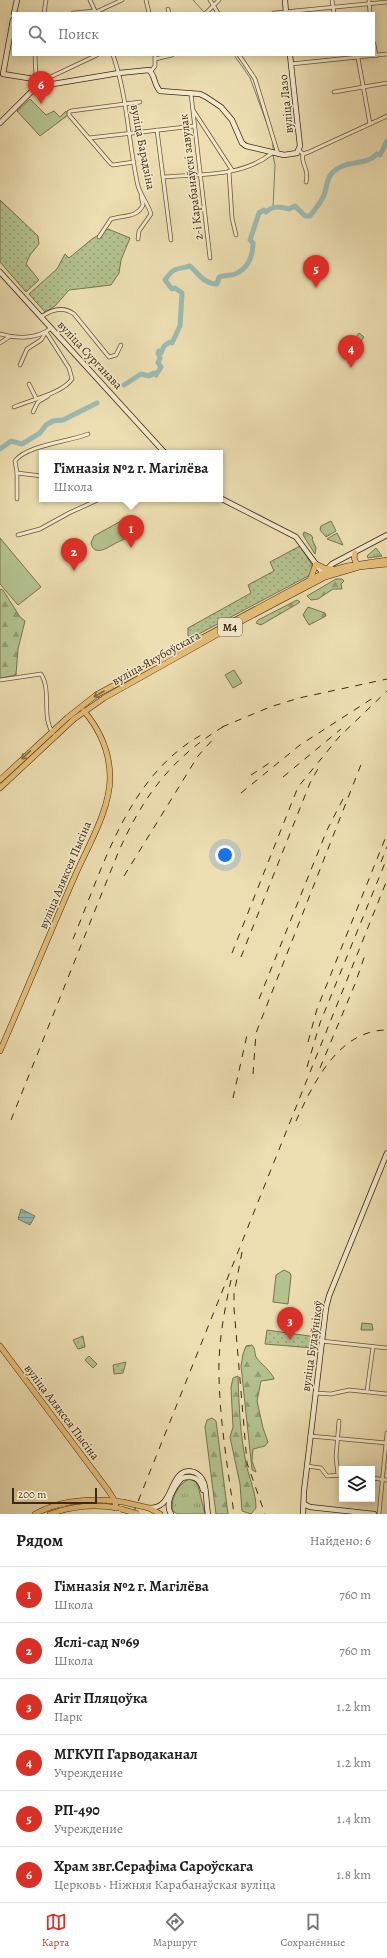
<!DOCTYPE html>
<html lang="ru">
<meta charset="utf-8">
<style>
:root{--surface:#fff;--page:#f2f2f2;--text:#202124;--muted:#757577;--line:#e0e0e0;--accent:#d93025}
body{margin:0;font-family:Alegreya,serif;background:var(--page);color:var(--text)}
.controls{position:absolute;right:12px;bottom:12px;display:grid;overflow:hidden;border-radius:0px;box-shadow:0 2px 10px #0003}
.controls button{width:36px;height:36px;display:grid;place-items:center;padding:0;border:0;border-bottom:1px solid var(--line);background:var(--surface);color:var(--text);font:20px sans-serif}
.scale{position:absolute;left:12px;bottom:10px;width:85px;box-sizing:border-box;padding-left:4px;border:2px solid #3e2710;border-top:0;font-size:11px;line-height:14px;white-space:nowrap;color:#3e2710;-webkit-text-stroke:3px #f3eacc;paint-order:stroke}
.you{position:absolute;left:225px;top:855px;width:14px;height:14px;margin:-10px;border:3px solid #fff;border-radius:50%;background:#1a73e8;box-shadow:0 0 0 6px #1a73e833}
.badge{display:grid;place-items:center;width:26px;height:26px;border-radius:50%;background:var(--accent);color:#fff;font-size:13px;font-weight:700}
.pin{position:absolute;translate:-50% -33px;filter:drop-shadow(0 1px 2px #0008)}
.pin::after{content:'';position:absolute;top:21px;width:14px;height:12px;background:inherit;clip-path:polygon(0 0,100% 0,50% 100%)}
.popup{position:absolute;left:39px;top:450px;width:184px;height:52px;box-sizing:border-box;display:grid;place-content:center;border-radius:0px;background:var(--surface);filter:drop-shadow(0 1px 3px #0005);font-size:13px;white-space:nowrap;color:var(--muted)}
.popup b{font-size:15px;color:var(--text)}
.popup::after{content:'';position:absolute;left:50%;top:100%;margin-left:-8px;border:8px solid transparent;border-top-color:var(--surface)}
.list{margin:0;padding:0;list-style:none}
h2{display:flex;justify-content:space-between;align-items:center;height:52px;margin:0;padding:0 16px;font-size:17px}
h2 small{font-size:13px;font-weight:400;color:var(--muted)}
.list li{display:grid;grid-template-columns:26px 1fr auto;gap:12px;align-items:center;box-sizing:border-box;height:56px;padding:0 16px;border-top:1px solid var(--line)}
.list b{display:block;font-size:15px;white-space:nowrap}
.list p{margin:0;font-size:13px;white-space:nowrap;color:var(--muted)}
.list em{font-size:13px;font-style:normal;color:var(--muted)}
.icon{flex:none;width:22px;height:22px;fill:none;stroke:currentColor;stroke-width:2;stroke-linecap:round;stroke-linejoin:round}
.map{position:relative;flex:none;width:387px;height:1514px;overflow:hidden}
.search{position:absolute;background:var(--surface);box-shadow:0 2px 10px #0003;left:12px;right:12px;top:12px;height:44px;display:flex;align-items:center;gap:10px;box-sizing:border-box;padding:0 14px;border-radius:0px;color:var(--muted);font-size:15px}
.sheet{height:388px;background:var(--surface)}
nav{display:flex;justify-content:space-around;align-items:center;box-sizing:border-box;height:56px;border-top:1px solid var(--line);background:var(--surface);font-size:11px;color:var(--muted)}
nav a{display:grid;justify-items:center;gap:2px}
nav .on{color:var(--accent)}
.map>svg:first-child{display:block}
.grass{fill:url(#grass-tufts);stroke:#787450}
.forest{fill:url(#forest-firs);stroke:#787450}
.park{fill:url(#park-dots);stroke:#787450}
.garden{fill:#b3c28f;stroke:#787450}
.water{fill:url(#water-rules);stroke:#758072}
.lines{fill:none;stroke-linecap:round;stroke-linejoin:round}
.stream{stroke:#758072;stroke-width:1}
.river{stroke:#9abbb3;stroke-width:5}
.street-casing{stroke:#6a5538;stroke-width:4.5}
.secondary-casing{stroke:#3e2710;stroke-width:6}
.primary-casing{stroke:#3e2710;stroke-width:6}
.street{stroke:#f3eacc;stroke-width:3}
.secondary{stroke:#f3eacc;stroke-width:4.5}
.primary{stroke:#e6bf78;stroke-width:5}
.rail{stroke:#3e2710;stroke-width:1;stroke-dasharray:7 7;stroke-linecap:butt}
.primary-bridge-casing{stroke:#3e2710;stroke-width:6;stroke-linecap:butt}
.primary-bridge{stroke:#e6bf78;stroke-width:5}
.oneway{stroke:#8a6b3f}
.labels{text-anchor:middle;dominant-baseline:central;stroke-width:3;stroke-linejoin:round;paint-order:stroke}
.shield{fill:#f3eacc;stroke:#746248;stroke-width:1}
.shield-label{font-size:11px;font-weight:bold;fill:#3e2710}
.street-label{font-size:12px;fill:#3e2710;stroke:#f3eacc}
</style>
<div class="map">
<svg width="387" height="1514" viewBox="0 0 387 1514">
<defs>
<pattern id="grass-tufts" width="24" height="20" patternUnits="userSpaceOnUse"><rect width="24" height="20" fill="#b3c28f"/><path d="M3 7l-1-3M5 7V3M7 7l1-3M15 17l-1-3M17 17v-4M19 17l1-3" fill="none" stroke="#939e73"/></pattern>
<pattern id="forest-firs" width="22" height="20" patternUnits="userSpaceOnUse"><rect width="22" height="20" fill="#b3c28f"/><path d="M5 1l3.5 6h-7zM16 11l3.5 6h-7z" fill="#939e73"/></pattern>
<pattern id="park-dots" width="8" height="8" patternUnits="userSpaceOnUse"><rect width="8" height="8" fill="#b3c28f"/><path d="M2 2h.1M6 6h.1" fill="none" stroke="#939e73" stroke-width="1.8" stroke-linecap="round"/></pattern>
<pattern id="water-rules" width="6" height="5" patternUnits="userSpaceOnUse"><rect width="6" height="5" fill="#9abbb3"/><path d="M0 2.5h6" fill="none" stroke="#7f9890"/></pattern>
</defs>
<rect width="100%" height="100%" fill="#ecdeb1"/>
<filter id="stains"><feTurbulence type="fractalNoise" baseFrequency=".005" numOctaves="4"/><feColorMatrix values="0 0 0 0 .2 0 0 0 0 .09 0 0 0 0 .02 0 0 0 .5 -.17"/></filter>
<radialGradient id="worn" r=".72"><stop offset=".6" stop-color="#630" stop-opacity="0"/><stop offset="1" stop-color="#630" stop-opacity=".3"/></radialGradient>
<!-- grass -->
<g class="grass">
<polygon points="331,521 336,531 326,537 320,530 321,526"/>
<polygon points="304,532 311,535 313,538 312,539 316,548 315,554 303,535"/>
<polygon points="337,533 343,545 327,539"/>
<polygon points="376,548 382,556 368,558 367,556"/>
<path d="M190,1479L196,1482L198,1486L205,1514H177L173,1511C169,1501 179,1482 190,1479Z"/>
</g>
<!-- forest -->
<g class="forest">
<polygon points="336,579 342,579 344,581 341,584 342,589 333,589 318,599 311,600 307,596"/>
<polygon points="0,589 3,590 20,617 25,621 18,649 16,675 0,678"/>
<polygon points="297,600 300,602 297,604 261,625 256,623 258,620"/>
<polygon points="308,607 325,613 326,616 309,625 303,615"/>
<path d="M252,1345C256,1349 254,1352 256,1357C260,1363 272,1372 274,1379L261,1381L257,1401L263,1428L268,1442L265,1446L253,1449L252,1461L256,1472L252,1470L241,1366L243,1354L246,1346Z"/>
<path d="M238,1376C239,1405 240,1434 246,1463C249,1478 256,1492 256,1508L251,1514L242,1511L240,1484L230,1437L233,1427L231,1387L233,1378Z"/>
<polygon points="212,1418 216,1421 228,1514 216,1514 205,1427 207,1420"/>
</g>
<!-- park -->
<g class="park">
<polygon points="0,200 38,236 39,244 30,255 26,264 39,280 26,292 0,262"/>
<polygon points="108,229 130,238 121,260 119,273 111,285 69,290 55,306 45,312 29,294 57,269 65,254 69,258 92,239"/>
<polygon points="300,546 312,565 312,574 195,636 188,636 188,628 251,593 248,585 274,571 270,562"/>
<polygon points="267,1330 316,1337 313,1348 265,1344"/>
<polygon points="83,1336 85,1347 78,1349 73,1340"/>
<polygon points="126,1362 123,1373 114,1374 113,1365"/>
</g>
<!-- garden -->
<g class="garden">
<polygon points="30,99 46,115 54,111 60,117 66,111 68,115 40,136 17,111"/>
<polygon points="359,333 364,337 357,346 352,342"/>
<path d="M121,521C128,521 136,529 129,535C126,539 120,541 116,543C107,548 94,557 91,543L94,536Z"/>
<polygon points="0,538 41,587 18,605 0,584"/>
<polygon points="234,670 242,683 233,688 225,675"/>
<polygon points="284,1270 290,1273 291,1276 288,1304 273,1302 276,1275"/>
<polygon points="362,1323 372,1324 373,1330 361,1330"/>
<polygon points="89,1356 97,1364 93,1368 85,1360"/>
</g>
<!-- water -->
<polygon class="water" points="21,1209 35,1216 30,1225 18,1219"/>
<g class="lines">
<!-- stream -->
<g class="stream">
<polyline points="193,0 204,12"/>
<polyline points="234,55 250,78 270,132"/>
<polyline points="273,142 273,151"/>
<polyline points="273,155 275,165 273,208"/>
</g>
<!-- river -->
<g class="river">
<path d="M124,385L141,374L149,376L154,373L156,375L161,367L158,363L160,358L158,353L159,351L161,353L164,346L170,342L172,343L180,326L182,293L175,288L172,289L165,280C174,267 175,270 190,266C199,274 204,284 217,284L219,277C224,275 230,276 235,274C248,269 253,256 253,243L250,240L259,213L264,210L266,212C273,205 281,207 289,209L295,206L305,216H310C315,209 321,203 324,195C327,188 326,178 333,172C346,159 365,167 377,154L380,155L387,141"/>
<polyline points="0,449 11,441 22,444 40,433 46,425 53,421 63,420 97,403"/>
</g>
<defs>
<g id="street">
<polyline points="90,0 95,11"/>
<polyline points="146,0 149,13"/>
<polyline points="210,0 218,13"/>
<polyline points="332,0 334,13"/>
<polyline points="369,0 370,13"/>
<polyline points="168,9 169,13"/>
<polyline points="96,12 122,0"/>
<polyline points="44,13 46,0"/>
<polyline points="73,13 95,11"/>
<polyline points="206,13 219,0"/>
<polyline points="274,13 387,2"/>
<polyline points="374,44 376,56"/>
<polyline points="35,55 36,78"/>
<path d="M113,55C128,98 128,142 138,186C141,196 148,204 151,214L139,231L138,239"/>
<polyline points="239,55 255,79 278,154"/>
<polyline points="358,58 370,124"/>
<polyline points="155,59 172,55"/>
<polyline points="291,64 387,54"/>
<polyline points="151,71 155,66 155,55"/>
<polyline points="42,81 97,55"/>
<polyline points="334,92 387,83"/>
<polyline points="191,94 210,258"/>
<polyline points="193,110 232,170"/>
<polyline points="157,130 171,240"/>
<polyline points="89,138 194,126"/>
<polyline points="299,150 303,154 309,152 387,116"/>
<path d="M303,154C300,164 310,169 306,182"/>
<polyline points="134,162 113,165 111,164 69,115 69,112 71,111 140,102"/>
<polyline points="229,171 232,218 236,235"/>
<path d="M164,177C200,174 243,177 272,153"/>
<path d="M99,237L111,219C123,215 137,218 143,205L141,196"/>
<path d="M41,317C52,309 63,306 74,314L109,357L116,355L121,345"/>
<path d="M0,334C16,339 38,339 51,328"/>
<polyline points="0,343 9,337"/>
<polyline points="20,365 27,349 41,340 46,332"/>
<polyline points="29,384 36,398"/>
<path d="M14,407C30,400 63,393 72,379L69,368L46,332"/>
<polyline points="33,412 38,402 48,396"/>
<path d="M42,476L17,473L15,461C27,445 68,442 88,434"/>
<polyline points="17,499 17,473"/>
<polyline points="18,535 40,529 69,513 100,499"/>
<path d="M0,680L41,674C52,691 41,717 53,733"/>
<polyline points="321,1341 387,1348"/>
<polyline points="367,1391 373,1347"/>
<polyline points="315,1393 331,1394 349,1390 387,1394"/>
<polyline points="310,1436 387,1443"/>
<polyline points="307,1466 321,1468 327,1476 342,1475"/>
<polyline points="338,1475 336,1457 339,1421"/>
<polyline points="372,1478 387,1480"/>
<polyline points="379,1514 387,1433"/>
</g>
<g id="secondary">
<polyline points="285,0 286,13"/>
<polyline points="14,13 17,0"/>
<polyline points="13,20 3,74 34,79"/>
<path d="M42,84L47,85L119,73L149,70C155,75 154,85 160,91L200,94L206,97L221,107L232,120L242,143L246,146L284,155L297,153L300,146L290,55"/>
<polyline points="0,123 37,86 41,85 42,81 38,78 34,81 37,86"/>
<polyline points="0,272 165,453"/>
<polyline points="220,498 296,537 324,575"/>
<polyline points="326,570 332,564 387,535"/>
<polyline points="304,1504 310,1507 374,1514"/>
<path d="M149,1508C155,1508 159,1507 163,1503C173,1494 174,1466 194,1472C199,1474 202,1478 204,1483C207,1492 206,1504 208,1514"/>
<path d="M171,1514C164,1503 174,1487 182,1478C193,1475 200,1478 203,1490"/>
<polyline points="303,1514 304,1491 326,1308 329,1296 387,1153"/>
</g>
<g id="primary">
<polyline points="355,553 354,558 357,564"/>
<polyline points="310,580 316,564 324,568 332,569"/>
<polyline points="0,780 67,718 96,695 323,573 347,566 387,560"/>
<polyline points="0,788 74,719 104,698 236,624 325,577 359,567 387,564"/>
<path d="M0,1051C25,994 49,935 74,878C87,848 110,810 110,778C110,753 100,730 84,711"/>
<polyline points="0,1346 108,1490 115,1501 116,1508"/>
<polyline points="149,1508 160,1514"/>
<path d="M35,1514C62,1499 94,1498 123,1502"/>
<path d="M50,1514C72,1506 95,1504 118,1508"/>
</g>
</defs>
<!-- street casing -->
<use href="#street" class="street-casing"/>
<!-- secondary casing -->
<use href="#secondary" class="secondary-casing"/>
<!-- primary casing -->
<use href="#primary" class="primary-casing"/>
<!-- street -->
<use href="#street" class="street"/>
<!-- secondary -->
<use href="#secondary" class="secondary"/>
<!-- primary -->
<use href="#primary" class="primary"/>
<!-- rail -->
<g class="rail">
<polyline points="222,727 270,707 299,698 387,679"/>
<polyline points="251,775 271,762"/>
<polyline points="283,777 341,729"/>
<polyline points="241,793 300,745 373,698"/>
<polyline points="381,862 387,847"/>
<polyline points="124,876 198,756 215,737"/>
<path d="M73,939C104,865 128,775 203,734"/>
<polyline points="232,953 298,787 339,737 387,691"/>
<polyline points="241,957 310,783 320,765"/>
<polyline points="259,999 327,830 343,799"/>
<polyline points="308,1042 317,1009 387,834"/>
<polyline points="307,1067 320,1023 387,858"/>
<polyline points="320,1068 355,984 366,952"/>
<polyline points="253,1074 256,1033 362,762"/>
<polyline points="233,1098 247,1035"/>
<path d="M11,1120L118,853C143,796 172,757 226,725"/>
<path d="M296,1121C313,1084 338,1030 387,1030"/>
<polyline points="242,1252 234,1294 234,1308 247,1463 265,1514"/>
<path d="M231,1280C224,1312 218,1344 219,1377C220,1423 228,1469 234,1514"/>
<polyline points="133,1514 387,880"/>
</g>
<defs>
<g id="primary-bridge">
<polyline points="123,1502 149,1508"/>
<polyline points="121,1509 138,1514"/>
</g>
</defs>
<!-- primary-bridge casing -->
<use href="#primary-bridge" class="primary-bridge-casing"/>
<!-- primary-bridge -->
<use href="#primary-bridge" class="primary-bridge"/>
</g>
<!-- one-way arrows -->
<defs><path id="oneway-shaft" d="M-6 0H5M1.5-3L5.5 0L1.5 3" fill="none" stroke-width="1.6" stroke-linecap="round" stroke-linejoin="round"/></defs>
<g class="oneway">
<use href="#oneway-shaft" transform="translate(99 694) rotate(150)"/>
<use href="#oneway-shaft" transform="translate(26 755) rotate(137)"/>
</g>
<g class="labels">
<!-- shield labels -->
<rect class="shield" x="218" y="618" width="24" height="18" rx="3"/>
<g class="shield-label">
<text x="230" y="627">М4</text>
</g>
<!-- street labels -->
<g class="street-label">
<text transform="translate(286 104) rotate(-96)">вуліца Лазо</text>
<text transform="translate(143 147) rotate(79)">вуліца Барадзіна</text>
<text transform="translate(191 177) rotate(-97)">2-і Карабанаўскі завулак</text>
<text transform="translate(90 355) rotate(47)">вуліца Сурганава</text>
<text transform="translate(156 658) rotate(-29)">вуліца Якубоўскага</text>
<text transform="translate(65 875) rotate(-67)">вуліца Аляксея Пысіна</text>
<text transform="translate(312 1346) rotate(-82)">вуліца Будаўнікоў</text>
<text transform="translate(62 1412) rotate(53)">вуліца Аляксея Пысіна</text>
</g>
</g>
<rect width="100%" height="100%" filter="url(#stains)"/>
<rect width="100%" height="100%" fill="url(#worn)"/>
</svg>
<div class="controls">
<button><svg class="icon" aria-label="layers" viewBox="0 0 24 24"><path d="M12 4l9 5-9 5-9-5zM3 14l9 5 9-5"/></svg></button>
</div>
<div class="scale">200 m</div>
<div class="you"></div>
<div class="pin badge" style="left:131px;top:548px">1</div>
<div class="popup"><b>Гімназія №2 г. Магілёва</b>Школа</div>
<div class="pin badge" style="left:74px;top:571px">2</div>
<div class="pin badge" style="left:290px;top:1340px">3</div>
<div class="pin badge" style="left:351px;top:368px">4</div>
<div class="pin badge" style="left:316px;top:288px">5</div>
<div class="pin badge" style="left:41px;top:104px">6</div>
<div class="search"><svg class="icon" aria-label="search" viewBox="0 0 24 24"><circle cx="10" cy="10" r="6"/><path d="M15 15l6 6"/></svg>Поиск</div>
</div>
<section class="sheet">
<h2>Рядом<small>Найдено: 6</small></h2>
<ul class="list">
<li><span class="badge">1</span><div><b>Гімназія №2 г. Магілёва</b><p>Школа</p></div><em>760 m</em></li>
<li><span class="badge">2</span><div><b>Яслі-сад №69</b><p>Школа</p></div><em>760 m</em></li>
<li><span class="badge">3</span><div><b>Агіт Пляцоўка</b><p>Парк</p></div><em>1.2 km</em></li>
<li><span class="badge">4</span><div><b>МГКУП Гарводаканал</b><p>Учреждение</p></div><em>1.2 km</em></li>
<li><span class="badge">5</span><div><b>РП-490</b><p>Учреждение</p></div><em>1.4 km</em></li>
<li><span class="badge">6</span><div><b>Храм звг.Серафіма Сароўскага</b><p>Церковь · Ніжняя Карабанаўская вуліца</p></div><em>1.8 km</em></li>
</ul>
</section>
<nav>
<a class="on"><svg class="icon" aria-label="map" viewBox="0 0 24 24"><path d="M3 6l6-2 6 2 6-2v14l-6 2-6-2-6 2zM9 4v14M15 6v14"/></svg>Карта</a>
<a><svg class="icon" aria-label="directions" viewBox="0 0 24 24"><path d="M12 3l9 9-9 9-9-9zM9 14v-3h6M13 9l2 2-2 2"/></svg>Маршрут</a>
<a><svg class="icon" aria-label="saved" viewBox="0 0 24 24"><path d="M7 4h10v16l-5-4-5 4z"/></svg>Сохранённые</a>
</nav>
